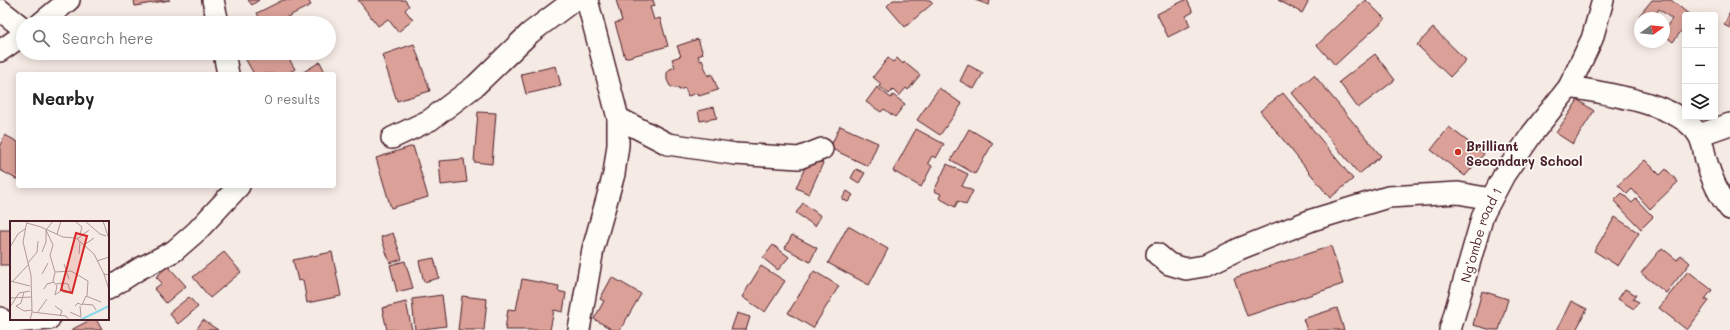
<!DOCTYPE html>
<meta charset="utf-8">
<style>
:root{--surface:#fff;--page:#f6f6f6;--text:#222;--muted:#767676;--line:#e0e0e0}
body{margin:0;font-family:Mali,sans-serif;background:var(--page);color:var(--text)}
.controls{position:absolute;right:12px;top:12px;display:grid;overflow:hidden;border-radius:4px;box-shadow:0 2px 10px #0003}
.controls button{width:36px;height:36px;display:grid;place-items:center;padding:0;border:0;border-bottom:1px solid var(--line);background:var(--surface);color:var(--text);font:20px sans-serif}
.compass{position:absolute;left:1634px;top:12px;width:36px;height:36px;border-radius:50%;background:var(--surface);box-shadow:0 2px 10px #0003;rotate:75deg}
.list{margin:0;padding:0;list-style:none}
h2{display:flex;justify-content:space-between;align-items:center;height:52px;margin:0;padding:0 16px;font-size:17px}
h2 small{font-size:13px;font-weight:400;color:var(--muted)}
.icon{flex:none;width:22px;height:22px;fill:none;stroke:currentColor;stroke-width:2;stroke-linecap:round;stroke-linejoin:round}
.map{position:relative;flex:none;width:1730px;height:330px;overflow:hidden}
.search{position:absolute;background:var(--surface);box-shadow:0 2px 10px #0003;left:16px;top:16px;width:320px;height:44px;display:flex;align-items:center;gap:10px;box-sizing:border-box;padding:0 14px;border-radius:22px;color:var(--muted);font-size:15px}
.panel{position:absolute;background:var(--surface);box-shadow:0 2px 10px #0003;left:16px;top:72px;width:320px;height:116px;border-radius:4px}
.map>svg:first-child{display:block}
.building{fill:#dba198;stroke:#4a1f2b}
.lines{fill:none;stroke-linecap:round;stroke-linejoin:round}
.minor-casing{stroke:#4a1f2b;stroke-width:24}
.minor{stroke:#fdfcf7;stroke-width:21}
.poi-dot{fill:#c8321e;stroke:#fdfcf7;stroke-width:1.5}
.labels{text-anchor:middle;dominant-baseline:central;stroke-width:3.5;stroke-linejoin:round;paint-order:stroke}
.poi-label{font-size:13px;font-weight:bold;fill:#4a1f2b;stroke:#fdfcf7;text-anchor:start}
.street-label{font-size:13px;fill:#4a1f2b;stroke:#fdfcf7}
.inset-river{fill:none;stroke:#8bd8eb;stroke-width:2}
.inset-road{fill:none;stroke:#b1999a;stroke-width:1}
.view{fill:#d62828;fill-opacity:0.15;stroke:#d62828;stroke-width:2}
.inset-edge{fill:none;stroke:#4a1f2b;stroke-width:2}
</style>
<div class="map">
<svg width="1730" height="330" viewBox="0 0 1730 330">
<rect width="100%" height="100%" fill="#f6eae4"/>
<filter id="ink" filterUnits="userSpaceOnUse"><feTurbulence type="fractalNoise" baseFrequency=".025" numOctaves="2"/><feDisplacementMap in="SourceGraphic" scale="8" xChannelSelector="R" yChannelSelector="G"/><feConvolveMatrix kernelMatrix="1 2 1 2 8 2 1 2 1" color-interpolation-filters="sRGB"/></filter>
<g filter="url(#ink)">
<!-- building -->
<g class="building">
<polygon points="134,0 170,0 135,6"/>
<polygon points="248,0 259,0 252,5"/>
<polygon points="283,0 308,0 311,5 275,23 262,23 257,13"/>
<polygon points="358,0 405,0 409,6 405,10 413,20 398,32 388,19 378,26"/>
<polygon points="616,0 653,0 655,6 650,7 654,20 660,18 668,46 625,58 615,23 622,21"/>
<polygon points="893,0 930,0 933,3 905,27 887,6"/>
<polygon points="975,0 990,0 989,5"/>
<polygon points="1185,0 1187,0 1193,12 1186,16 1190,26 1168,37 1157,14"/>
<polygon points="1278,0 1309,0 1302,13"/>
<polygon points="1366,0 1385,19 1335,65 1317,45"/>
<polygon points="1652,0 1671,0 1690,15 1685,15 1685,26 1673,42 1664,35 1664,30 1672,19 1659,9 1653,18 1642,18 1639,16"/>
<polygon points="1730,12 1730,28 1724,25"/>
<polygon points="257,18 260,23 247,23"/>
<polygon points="1433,28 1466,60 1450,77 1417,45"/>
<polygon points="698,39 703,54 698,56 700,61 702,60 708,76 712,74 718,90 699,96 697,93 688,96 685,88 679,90 678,88 674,88 670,86 667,80 667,73 670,69 675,67 672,59 681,56 677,46"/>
<polygon points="414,44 430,91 397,101 382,55"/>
<polygon points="259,53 292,53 294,56 289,59 295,69 287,74 282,73 279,74 254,74 246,60"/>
<polygon points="1375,54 1395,80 1358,108 1339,82"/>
<polygon points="888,58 893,62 897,58 903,64 904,62 920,75 908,90 906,88 899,96 893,90 889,94 879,86 881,84 873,77"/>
<polygon points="320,62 326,74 300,74"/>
<polygon points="968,65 983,73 974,89 960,81"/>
<polygon points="556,66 561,86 526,94 521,74"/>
<polygon points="1314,75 1381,156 1359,174 1292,93"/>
<polygon points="877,87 891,98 893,95 905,104 895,117 884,109 881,112 866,102"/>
<polygon points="939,88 962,104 940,135 917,120"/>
<polygon points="1283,93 1353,179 1330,198 1260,111"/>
<polygon points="1578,100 1594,111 1573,144 1556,133"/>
<polygon points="714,107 717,118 700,121 698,111"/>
<polygon points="478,112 496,113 492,164 474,162"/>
<polygon points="840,126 878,143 868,166 830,148"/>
<polygon points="1449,127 1484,154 1465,176 1431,150"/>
<polygon points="916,129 944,144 936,158 932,156 928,163 932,166 921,187 893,171"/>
<polygon points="969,129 993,143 975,174 951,160"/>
<polygon points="5,135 18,142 18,180 0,170 0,145"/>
<polygon points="413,146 428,197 391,208 376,158"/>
<polygon points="810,156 823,163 809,194 796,188"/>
<polygon points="464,159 467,182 441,185 439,161"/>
<polygon points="1645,160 1660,175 1666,169 1678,182 1650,209 1632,189 1627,194 1618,185"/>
<polygon points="947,164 968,174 962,186 973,191 966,205 958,201 955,207 939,198 941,194 934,191"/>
<polygon points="856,169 865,173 859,183 851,178"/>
<polygon points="847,191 853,195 848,202 842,199"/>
<polygon points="1622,193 1632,203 1636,199 1653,217 1641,229 1614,201"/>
<polygon points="803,203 821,216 815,226 796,213"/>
<polygon points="1615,217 1639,233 1618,266 1594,251"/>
<polygon points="848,226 888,249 869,285 828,263"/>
<rect x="0" y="230" width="11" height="35"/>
<polygon points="393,233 402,259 390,263 381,237"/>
<polygon points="792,235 817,248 810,262 785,248"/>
<polygon points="773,245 789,257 778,270 763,258"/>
<polygon points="1331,246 1343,284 1247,316 1234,278"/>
<polygon points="1662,248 1677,260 1681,255 1690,263 1666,293 1641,273"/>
<polygon points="224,252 241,272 210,298 193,277"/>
<polygon points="332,252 341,296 307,303 303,280 298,281 293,260"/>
<polygon points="434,258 439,278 424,282 419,261"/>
<polygon points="405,261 413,288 397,292 390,265"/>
<polygon points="168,266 186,286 166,303 154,289 162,283 156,277"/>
<polygon points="761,266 785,281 765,312 742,297"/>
<polygon points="814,271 839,286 813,328 788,313"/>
<polygon points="1688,271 1712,290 1705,299 1709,301 1687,330 1659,308"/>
<polygon points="612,277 641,294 620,330 613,330 594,319 604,301 600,299"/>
<polygon points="522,279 559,286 558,291 566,293 563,312 554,310 550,330 505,330 508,309 516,310"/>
<polygon points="1625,289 1636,295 1633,299 1639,302 1634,309 1618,299"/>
<polygon points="1482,291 1508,299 1499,330 1492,330 1473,325"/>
<polygon points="442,295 446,326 415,330 412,299"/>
<polygon points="462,296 487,299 484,330 458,330"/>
<polygon points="189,297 198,307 178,324 169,313"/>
<polygon points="1571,301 1587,309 1576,330 1557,330"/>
<polygon points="406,302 412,330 387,330 382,308"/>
<polygon points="1337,308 1344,330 1307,330 1303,319"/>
<polygon points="737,313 750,317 746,330 731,330"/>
<polygon points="92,319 96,319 102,330 71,330"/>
<polygon points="203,320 218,330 196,330"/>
</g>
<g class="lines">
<defs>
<g id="minor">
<polyline points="213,0 218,23"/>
<polyline points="0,10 23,28"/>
<polyline points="41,23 69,0"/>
<polyline points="0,51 23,35"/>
<polyline points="224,53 228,74"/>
<path d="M1569,87C1603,93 1678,103 1698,134C1703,141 1704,152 1706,160C1711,177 1719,196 1730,209"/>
<polyline points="618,118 668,144 735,154 799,158 822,149"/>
<polyline points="1699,135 1730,124"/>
<polyline points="392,138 430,120 475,86 530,33 574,0"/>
<polyline points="1157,254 1169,264 1186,269 1204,266 1239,249 1312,220 1388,197 1458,193 1491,199"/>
<polyline points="108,289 139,269 174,251 197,231 239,186"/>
<polyline points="0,318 3,323 49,319"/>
<polyline points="579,330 593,249 614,174 618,145 618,118 587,0"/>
<path id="s1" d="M1450,330L1483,215L1504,175L1532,134L1569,87L1592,39L1603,0"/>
</g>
</defs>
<!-- minor casing -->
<use href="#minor" class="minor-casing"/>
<!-- minor -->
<use href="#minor" class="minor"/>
</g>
</g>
<!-- markers -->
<circle class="poi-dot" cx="1458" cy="152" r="4"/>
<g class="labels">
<!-- poi labels -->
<g class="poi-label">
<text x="1466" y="145">Brilliant<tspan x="1466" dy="15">Secondary School</tspan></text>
</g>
<!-- street labels -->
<g class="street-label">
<text stroke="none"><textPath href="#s1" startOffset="100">Ng’ombe road 1</textPath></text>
</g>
</g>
<!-- overview -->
<g transform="translate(10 221)">
<rect width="99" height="99" fill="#f6eae4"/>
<path class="inset-river" d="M70,99L99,85"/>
<path class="inset-road" d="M17,0L13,21L21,54L22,91L20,99M75,0L90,13L96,15M93,0L99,18M66,1L72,6L70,14M17,2L31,6L53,16L66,17L84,33L94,53L99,54M36,9L43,24L40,34L45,51L43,60L47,65L45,74L52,69M47,13L51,0M67,18L79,9M74,24L84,17M0,26L8,13L15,8M32,31L36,21V9L43,0M69,33L70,21M87,40L99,36M18,42L27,31L28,20M54,43L59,58M45,51L61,50L78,60L77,75M32,53L38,42M94,53L99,69M0,60L20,65M2,61L18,44M46,63L52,62L58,63L61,72L53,71L51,63M34,68L37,63L44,61M14,71L11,82L6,85L14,90L22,89M0,77L21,76M72,83L83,84L86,89M45,85L52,90L50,95M65,85L68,82L72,84L76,75L91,81M0,86L9,72L20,70M22,91L56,95L59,99M60,91L71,96L70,85M27,92L37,78"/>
<path class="view" d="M66,12L77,15L62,72L51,69Z"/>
<rect width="99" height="99" class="inset-edge"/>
</g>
</svg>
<div class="controls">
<button>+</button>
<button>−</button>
<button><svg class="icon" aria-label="layers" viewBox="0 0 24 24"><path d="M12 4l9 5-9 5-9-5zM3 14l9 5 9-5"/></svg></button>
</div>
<svg class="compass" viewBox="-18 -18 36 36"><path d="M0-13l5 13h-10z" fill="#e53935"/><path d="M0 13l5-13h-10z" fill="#767676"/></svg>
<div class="search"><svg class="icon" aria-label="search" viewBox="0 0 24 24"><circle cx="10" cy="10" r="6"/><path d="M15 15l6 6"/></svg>Search here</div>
<section class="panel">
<h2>Nearby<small>0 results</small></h2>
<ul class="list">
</ul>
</section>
</div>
